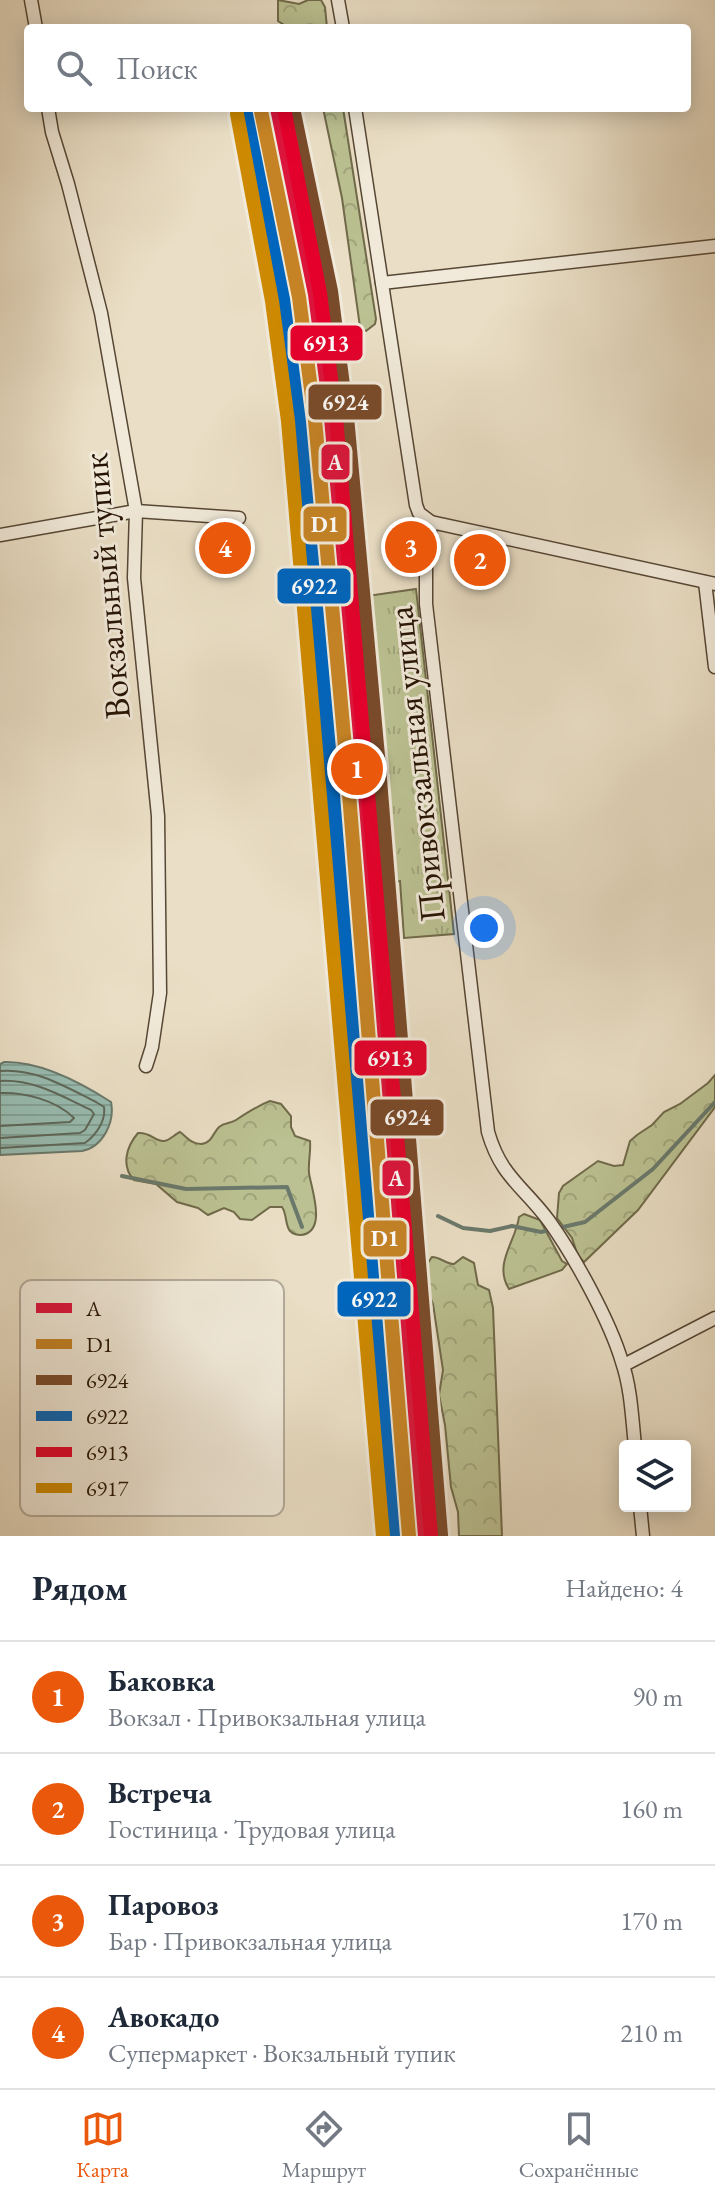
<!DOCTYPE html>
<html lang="ru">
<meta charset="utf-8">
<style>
:root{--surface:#fff;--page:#f6f6f7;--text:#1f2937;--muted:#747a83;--line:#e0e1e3;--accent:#ea580c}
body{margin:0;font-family:"EB Garamond",serif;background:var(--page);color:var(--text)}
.controls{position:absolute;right:24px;bottom:24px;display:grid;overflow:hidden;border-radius:8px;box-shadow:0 4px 20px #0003}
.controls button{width:72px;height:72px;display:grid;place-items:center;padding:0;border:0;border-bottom:2px solid var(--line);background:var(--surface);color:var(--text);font:40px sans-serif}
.you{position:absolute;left:484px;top:928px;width:28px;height:28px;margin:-20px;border:6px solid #fff;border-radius:50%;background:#1a73e8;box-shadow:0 0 0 12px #1a73e833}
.badge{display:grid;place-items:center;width:52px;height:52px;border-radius:50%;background:var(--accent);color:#fff;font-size:26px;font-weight:700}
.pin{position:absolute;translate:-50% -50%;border:4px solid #fff;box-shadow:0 2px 8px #0006}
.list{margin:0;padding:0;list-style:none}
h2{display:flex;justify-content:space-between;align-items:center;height:104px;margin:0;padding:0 32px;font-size:34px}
h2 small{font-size:26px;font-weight:400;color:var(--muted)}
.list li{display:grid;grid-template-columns:52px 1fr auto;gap:24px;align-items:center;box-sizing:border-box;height:112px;padding:0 32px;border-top:2px solid var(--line)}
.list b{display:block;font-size:30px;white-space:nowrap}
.list p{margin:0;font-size:26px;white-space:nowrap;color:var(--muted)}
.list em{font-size:26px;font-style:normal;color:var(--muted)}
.icon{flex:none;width:44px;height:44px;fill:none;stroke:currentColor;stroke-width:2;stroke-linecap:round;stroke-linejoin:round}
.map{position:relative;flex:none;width:715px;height:1536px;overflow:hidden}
.search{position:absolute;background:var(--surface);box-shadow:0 4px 20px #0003;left:24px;right:24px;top:24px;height:88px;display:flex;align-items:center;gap:20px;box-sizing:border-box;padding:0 28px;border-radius:8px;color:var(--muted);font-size:30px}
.sheet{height:552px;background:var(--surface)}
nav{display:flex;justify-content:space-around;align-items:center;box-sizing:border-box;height:112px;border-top:2px solid var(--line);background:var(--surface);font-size:22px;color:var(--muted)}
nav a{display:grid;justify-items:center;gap:4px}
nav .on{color:var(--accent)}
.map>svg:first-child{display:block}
.grass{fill:url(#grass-tufts);stroke:#706a4a;stroke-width:2}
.forest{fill:url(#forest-crowns);stroke:#706a4a;stroke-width:2}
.water{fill:url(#water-rules);stroke:#6a796c;stroke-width:2}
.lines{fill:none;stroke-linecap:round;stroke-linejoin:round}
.shore{stroke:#5e685a;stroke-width:2}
.stream{stroke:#6a796c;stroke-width:4}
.street-casing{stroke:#564634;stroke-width:15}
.street{stroke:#f1eada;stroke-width:12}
.rail-1-casing{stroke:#f1eada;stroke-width:20}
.rail-2-casing{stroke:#f1eada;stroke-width:20}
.rail-3-casing{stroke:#f1eada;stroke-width:20}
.rail-4-casing{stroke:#f1eada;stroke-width:20}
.rail-5-casing{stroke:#f1eada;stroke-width:20}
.rail-6-casing{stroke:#f1eada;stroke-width:20}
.rail-1{stroke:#dc143c;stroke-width:14}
.rail-2{stroke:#c58325;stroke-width:14}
.rail-3{stroke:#7a4b2a;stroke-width:14}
.rail-4{stroke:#0065bd;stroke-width:14}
.rail-5{stroke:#e4002b;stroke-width:14}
.rail-6{stroke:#cd8901;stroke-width:14}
.labels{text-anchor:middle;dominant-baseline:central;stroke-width:6;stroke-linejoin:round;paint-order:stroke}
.street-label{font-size:36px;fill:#251303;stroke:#f1eada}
.key{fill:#f1eada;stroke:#b4aa9a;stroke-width:2}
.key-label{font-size:22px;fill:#251303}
.line-badge{stroke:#f1eada;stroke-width:3}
.badge-label{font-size:22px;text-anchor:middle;font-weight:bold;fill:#fff}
</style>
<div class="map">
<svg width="715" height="1536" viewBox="0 0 715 1536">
<defs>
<pattern id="grass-tufts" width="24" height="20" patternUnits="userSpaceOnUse" patternTransform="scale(2)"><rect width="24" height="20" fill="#bbc192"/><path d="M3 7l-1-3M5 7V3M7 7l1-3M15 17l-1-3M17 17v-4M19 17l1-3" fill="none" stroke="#a1a57c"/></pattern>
<pattern id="forest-crowns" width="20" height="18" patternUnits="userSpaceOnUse" patternTransform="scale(2)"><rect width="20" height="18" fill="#bbc192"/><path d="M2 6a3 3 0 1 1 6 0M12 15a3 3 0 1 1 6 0" fill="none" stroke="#a1a57c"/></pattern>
<pattern id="water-rules" width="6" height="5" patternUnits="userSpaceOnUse" patternTransform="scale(2)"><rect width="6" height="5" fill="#98bdb2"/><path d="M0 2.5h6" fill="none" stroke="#83a297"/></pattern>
</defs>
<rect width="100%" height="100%" fill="#eadfc6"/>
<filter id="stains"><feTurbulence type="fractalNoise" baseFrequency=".0025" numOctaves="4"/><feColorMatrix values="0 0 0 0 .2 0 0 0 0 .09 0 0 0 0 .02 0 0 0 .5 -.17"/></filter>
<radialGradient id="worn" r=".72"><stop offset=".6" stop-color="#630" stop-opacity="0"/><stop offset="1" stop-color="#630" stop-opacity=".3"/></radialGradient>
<!-- grass -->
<polygon class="grass" points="416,589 454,934 404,938 400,881 388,882 367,596"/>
<!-- forest -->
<g class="forest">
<polygon points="278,0 299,4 308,0 321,0 325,7 327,28 289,28 278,21"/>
<polygon points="323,108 343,108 376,319 375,324 366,331 360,327 342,198"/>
<polygon points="715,1075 715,1107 638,1210 584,1262 578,1256 572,1238 557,1218 559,1193 563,1186 598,1161 614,1166 623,1165 630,1141 637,1135 652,1125 664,1112 680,1104 708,1083"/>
<path d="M270,1101L281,1104L291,1116V1127L295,1136L310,1141C311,1152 308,1162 309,1173C311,1188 328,1232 301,1235C297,1235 293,1234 290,1231C285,1225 287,1214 282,1207H270L252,1220L240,1219L234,1212L224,1208L208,1215L198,1208L177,1202L156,1184L134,1180C121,1166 126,1147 138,1133C151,1132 154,1141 163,1141C168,1142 175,1134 180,1132C187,1137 191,1144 201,1144C211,1144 213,1133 219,1127C225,1122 230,1124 236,1120C248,1112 257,1106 270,1101Z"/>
<path d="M524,1214L540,1220L562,1261L567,1264L562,1270L509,1289C493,1264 516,1241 519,1217Z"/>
<path d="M432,1257C441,1257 445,1264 454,1264L463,1257L474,1263L478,1285L489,1290L493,1308L502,1536H459L458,1512L451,1487L445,1425L439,1395L443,1370L433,1304L423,1280L425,1267Z"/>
</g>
<!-- water -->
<path class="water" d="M4,1062C41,1061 80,1082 111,1102C115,1122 103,1147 82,1151L0,1155V1064Z"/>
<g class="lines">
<!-- shore -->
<g class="shore">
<path d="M0,1071C35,1068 66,1087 96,1102L104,1107C106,1121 96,1135 85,1143L0,1148"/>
<path d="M0,1081C34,1079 61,1096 91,1110L94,1114L85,1130L80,1133L0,1138"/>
<path d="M0,1093C24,1092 56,1100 74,1118L70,1122L0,1126"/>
</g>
<!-- stream -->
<g class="stream">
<polyline points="122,1176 186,1189 287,1187 302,1227"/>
<polyline points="438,1216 463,1228 490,1231 512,1226 541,1232 585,1222 653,1169 715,1102"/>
</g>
<defs>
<g id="street">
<polyline points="31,0 36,28"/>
<polyline points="338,0 343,28"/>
<polyline points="48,108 52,132 68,184 101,313 136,511 134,578 158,816 160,993 152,1047 146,1066"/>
<polyline points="355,108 416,505 419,513 431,522 715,584"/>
<polyline points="382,283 715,246"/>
<path d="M431,522L426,567V604L488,1132C501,1177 523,1186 549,1221C574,1256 610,1321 622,1362C631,1388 632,1418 635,1446"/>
<polyline points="0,535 136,511 239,518"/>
<polyline points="705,582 715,667"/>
<polyline points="624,1365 715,1318"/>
<polyline points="640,1506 643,1536"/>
</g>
</defs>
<!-- street casing -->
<use href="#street" class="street-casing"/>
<!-- street -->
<use href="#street" class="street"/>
<defs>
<polyline id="rail-1" points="277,108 315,294 331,418 363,768 425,1536"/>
<polyline id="rail-2" points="261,111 299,297 315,420 347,769 409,1536"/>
<polyline id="rail-3" points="293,108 331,291 347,417 379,767 441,1535"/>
<polyline id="rail-4" points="246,114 283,299 299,422 331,771 393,1536"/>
<polyline id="rail-5" points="284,108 320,293 336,417 431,1535"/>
<polyline id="rail-6" points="237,114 272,301 288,421 383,1536"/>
</defs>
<!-- rail-1 casing -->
<use href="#rail-1" class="rail-1-casing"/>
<!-- rail-2 casing -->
<use href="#rail-2" class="rail-2-casing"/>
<!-- rail-3 casing -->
<use href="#rail-3" class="rail-3-casing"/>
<!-- rail-4 casing -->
<use href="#rail-4" class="rail-4-casing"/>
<!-- rail-5 casing -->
<use href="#rail-5" class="rail-5-casing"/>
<!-- rail-6 casing -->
<use href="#rail-6" class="rail-6-casing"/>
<!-- rail-1 -->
<use href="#rail-1" class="rail-1"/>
<!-- rail-2 -->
<use href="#rail-2" class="rail-2"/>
<!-- rail-3 -->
<use href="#rail-3" class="rail-3"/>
<!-- rail-4 -->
<use href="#rail-4" class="rail-4"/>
<!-- rail-5 -->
<use href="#rail-5" class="rail-5"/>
<!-- rail-6 -->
<use href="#rail-6" class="rail-6"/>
</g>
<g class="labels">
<!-- street labels -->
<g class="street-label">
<text transform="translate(106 586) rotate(-95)">Вокзальный тупик</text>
<text transform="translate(416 764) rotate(-96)">Привокзальная улица</text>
</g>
</g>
<!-- legend -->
<rect x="20" y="1280" width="264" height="236" rx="12" class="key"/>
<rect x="36" y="1303" width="36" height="10" fill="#dc143c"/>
<rect x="36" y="1339" width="36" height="10" fill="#c58325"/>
<rect x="36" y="1375" width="36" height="10" fill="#7a4b2a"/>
<rect x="36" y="1411" width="36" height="10" fill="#0065bd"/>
<rect x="36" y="1447" width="36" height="10" fill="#e4002b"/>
<rect x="36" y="1483" width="36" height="10" fill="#cd8901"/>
<g class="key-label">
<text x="86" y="1316">A</text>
<text x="86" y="1352">D1</text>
<text x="86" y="1388">6924</text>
<text x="86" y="1424">6922</text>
<text x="86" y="1460">6913</text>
<text x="86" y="1496">6917</text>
</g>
<g class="line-badge">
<rect x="289" y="324" width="75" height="38" rx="8" fill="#e4002b"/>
<rect x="307" y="383" width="76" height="38" rx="8" fill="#7a4b2a"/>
<rect x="320" y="443" width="31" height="38" rx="8" fill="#dc143c"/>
<rect x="302" y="505" width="46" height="38" rx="8" fill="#c58325"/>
<rect x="276" y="567" width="76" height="38" rx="8" fill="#0065bd"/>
<rect x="353" y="1039" width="75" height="38" rx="8" fill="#e4002b"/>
<rect x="369" y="1098" width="76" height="39" rx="8" fill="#7a4b2a"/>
<rect x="381" y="1159" width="31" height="38" rx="8" fill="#dc143c"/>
<rect x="362" y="1219" width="46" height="39" rx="8" fill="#c58325"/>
<rect x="336" y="1280" width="76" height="38" rx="8" fill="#0065bd"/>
</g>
<g class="badge-label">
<text x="326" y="351">6913</text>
<text x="345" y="410">6924</text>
<text x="335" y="470">A</text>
<text x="325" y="532">D1</text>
<text x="314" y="594">6922</text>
<text x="390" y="1066">6913</text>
<text x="407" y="1125">6924</text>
<text x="396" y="1186">A</text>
<text x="385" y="1246">D1</text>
<text x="374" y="1307">6922</text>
</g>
<rect width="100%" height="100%" filter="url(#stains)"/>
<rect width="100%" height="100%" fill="url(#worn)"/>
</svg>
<div class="controls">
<button><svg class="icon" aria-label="layers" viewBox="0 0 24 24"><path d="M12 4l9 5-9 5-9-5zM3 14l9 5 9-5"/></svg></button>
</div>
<div class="you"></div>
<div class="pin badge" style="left:357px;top:769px">1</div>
<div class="pin badge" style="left:480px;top:560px">2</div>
<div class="pin badge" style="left:411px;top:547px">3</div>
<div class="pin badge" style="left:225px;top:548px">4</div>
<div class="search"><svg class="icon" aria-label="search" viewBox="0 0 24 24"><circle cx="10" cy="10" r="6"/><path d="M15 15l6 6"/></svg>Поиск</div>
</div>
<section class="sheet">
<h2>Рядом<small>Найдено: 4</small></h2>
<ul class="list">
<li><span class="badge">1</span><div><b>Баковка</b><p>Вокзал · Привокзальная улица</p></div><em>90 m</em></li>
<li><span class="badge">2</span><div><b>Встреча</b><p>Гостиница · Трудовая улица</p></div><em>160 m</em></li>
<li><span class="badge">3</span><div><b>Паровоз</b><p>Бар · Привокзальная улица</p></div><em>170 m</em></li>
<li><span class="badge">4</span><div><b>Авокадо</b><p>Супермаркет · Вокзальный тупик</p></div><em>210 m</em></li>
</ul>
</section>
<nav>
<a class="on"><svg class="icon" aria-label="map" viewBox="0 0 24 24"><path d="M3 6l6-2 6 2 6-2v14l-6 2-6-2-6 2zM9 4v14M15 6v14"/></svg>Карта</a>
<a><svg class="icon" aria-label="directions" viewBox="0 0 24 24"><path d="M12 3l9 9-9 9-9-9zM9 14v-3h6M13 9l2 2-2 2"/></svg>Маршрут</a>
<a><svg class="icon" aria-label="saved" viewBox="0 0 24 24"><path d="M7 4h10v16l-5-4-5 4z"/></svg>Сохранённые</a>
</nav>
